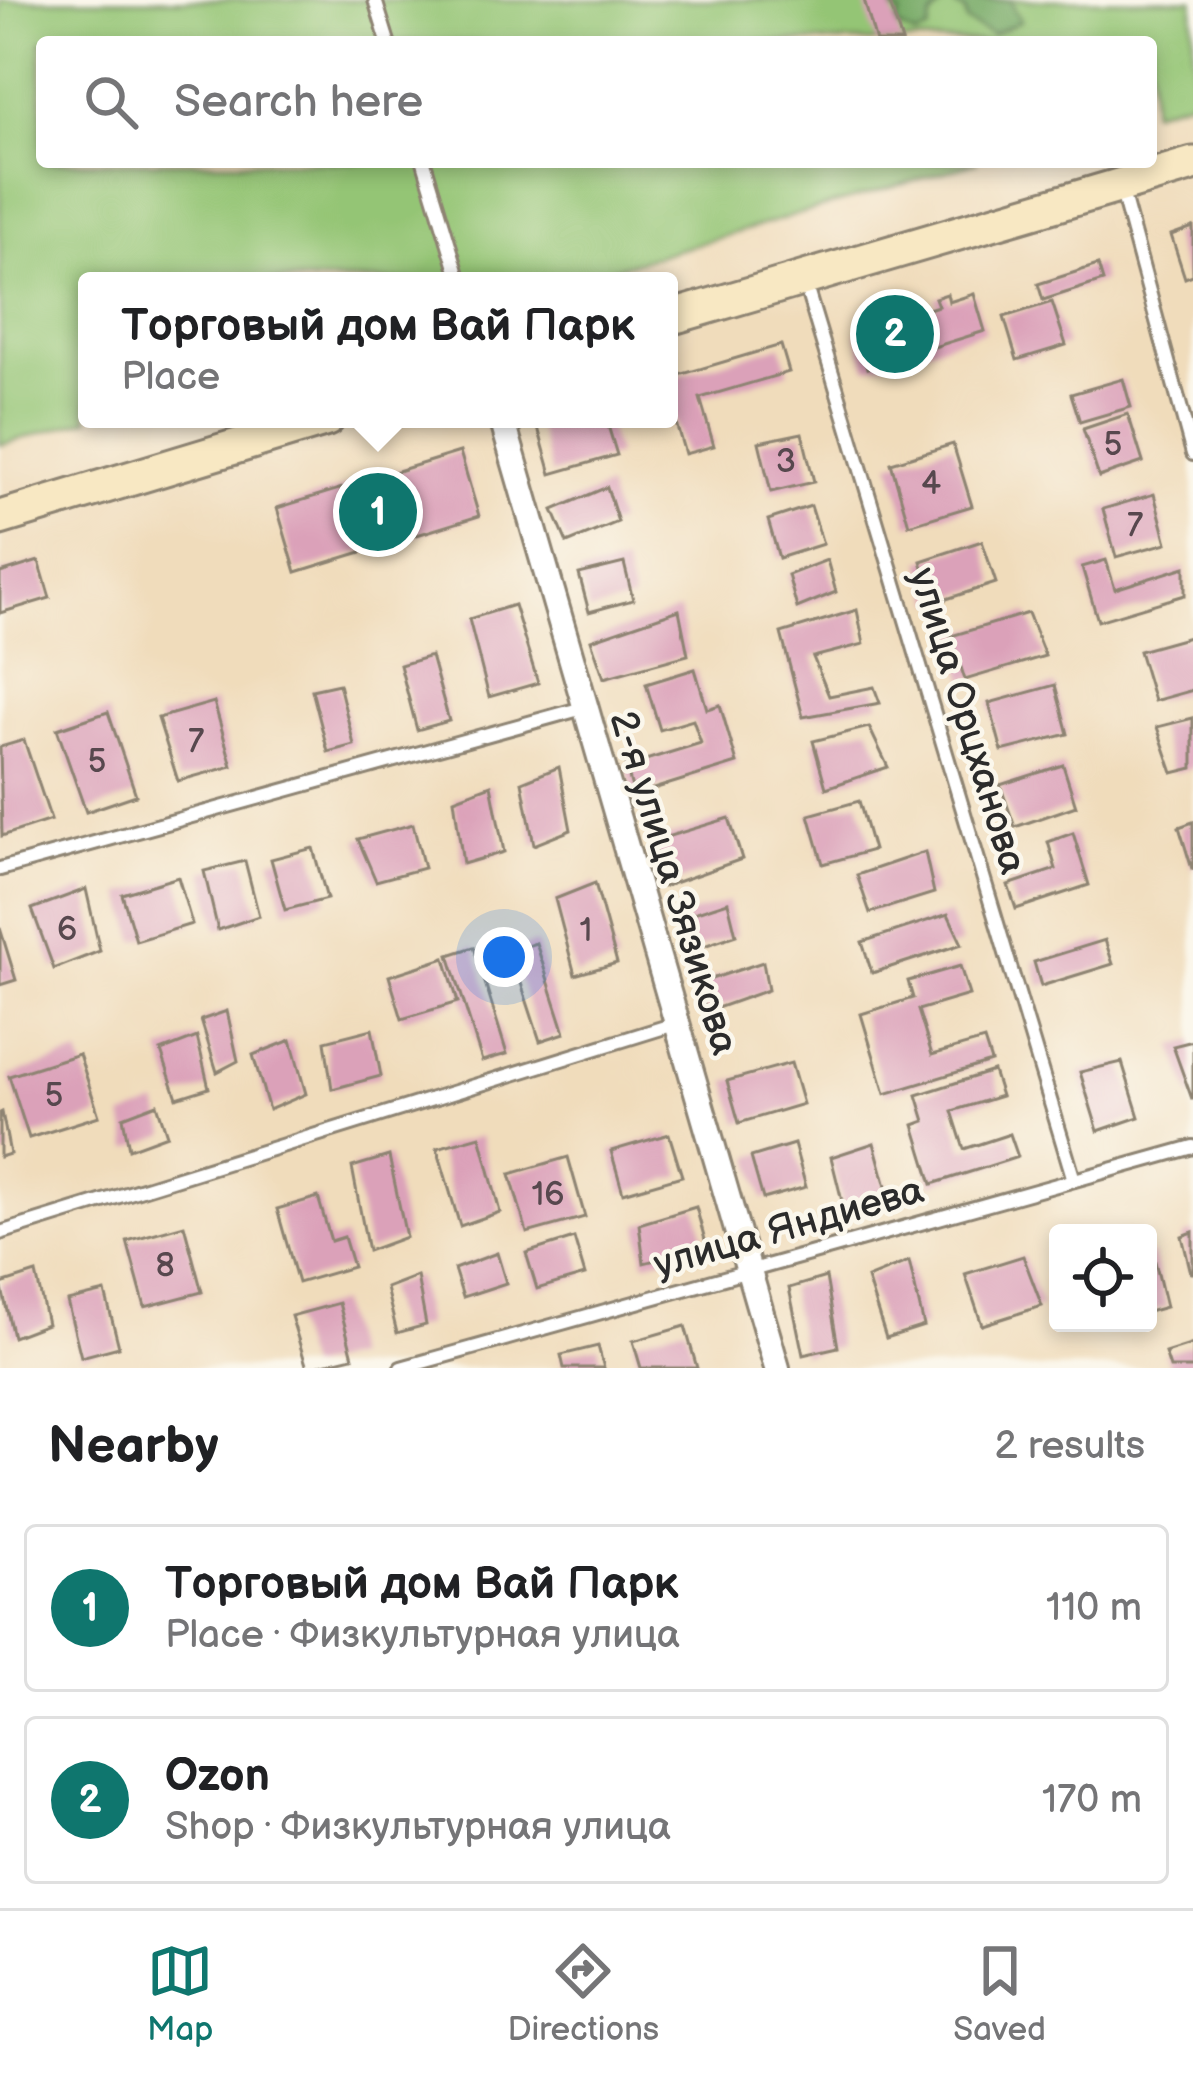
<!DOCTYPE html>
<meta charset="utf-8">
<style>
:root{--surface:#fff;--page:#f2f2f2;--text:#202124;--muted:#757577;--line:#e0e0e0;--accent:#0f766e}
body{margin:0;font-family:"Balsamiq Sans",sans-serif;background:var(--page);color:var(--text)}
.controls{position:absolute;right:36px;bottom:36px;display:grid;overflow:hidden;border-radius:12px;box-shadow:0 6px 18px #0003}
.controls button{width:108px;height:108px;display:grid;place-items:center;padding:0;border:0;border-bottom:3px solid var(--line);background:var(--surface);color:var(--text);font:60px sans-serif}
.you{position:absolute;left:504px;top:957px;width:42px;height:42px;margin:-30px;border:9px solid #fff;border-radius:50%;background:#1a73e8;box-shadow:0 0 0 18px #1a73e833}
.badge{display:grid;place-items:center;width:78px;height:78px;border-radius:50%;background:var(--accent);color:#fff;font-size:39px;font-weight:700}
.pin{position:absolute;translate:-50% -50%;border:6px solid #fff;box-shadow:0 3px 12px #0006}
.popup{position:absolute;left:78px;top:272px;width:600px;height:156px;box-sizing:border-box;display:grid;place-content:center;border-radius:12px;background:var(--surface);filter:drop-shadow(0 3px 9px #0005);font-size:39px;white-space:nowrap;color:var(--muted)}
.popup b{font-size:45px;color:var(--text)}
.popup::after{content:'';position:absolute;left:50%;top:100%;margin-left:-24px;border:24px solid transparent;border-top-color:var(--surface)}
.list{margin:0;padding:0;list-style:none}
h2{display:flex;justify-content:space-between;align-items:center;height:156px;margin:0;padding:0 48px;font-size:51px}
h2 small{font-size:39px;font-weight:400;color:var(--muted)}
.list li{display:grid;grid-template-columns:78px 1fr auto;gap:36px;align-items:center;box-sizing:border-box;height:168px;margin:0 24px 24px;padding:0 24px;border:3px solid var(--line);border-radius:12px}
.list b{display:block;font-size:45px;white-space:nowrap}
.list p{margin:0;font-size:39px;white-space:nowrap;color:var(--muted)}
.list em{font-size:39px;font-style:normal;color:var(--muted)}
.icon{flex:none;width:66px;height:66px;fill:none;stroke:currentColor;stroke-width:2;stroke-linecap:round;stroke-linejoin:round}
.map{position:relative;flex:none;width:1193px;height:1368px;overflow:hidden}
.search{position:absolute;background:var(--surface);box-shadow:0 6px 18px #0003;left:36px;right:36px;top:36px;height:132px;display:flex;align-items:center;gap:30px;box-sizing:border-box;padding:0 42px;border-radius:12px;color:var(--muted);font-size:45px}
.sheet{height:540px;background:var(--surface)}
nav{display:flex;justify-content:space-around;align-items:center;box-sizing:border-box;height:168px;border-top:3px solid var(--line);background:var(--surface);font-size:33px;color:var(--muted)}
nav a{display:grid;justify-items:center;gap:6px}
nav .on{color:var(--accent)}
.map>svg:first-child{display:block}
.green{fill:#94c574;stroke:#607850;stroke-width:3}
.forest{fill:#7a6;stroke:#516a48;stroke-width:3}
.building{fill:#dba1b9}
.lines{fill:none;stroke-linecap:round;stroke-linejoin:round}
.lane-casing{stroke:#8e8473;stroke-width:18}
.street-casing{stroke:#8e8473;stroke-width:30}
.secondary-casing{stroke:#8e8473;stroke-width:39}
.lane{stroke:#fff;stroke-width:12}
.street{stroke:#fff;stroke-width:24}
.secondary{stroke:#f8e8c3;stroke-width:33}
.labels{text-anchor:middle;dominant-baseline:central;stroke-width:9;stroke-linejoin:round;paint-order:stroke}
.number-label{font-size:33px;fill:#57484e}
.street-label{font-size:39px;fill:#2b2b2b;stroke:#fbf7ec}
</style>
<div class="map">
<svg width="1193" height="1368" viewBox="0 0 1193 1368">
<rect width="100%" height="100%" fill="#fbf7ec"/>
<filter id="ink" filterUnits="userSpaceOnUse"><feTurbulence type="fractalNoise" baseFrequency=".00833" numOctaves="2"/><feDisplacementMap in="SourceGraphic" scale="24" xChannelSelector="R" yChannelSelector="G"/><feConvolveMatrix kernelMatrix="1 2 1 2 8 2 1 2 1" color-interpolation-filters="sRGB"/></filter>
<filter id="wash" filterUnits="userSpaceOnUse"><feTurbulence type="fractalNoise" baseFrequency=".004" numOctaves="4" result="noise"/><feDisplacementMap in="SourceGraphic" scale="48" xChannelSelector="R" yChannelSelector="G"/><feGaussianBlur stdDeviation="2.7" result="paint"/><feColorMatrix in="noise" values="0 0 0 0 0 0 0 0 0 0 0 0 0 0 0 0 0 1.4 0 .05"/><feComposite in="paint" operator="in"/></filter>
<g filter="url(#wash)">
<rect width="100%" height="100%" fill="#f0dcbb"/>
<!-- green -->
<polygon class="green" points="0,0 1193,0 1193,99 1151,111 1151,42 42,42 42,162 978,162 571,281 87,281 87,419 90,419 0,445"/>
<!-- forest -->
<g class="forest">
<polygon points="885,0 935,0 942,6 931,18 929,30 916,36 896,25 901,14 887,7"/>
<polygon points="953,0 1010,0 1021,21 992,35 967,22 965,11 955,6"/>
</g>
<g id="blocks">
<!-- building -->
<g class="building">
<polygon points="864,0 889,0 902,42 876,42"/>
<polygon points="1193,227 1193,275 1185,278 1171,235"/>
<polygon points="1098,265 1103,281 1043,300 1038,284"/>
<polygon points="947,294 949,302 974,294 985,331 867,368 856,333 870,329 867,318 875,315 879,325 938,306 935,298"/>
<polygon points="1052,302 1066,345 1017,360 1004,317"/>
<polygon points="781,345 789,372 700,398 714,446 685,454 669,399 669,378"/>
<polygon points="1123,379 1131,407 1080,422 1071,394"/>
<polygon points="1128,414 1143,462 1099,477 1083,429"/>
<polygon points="555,419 606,419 617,455 551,474 537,424"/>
<polygon points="802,433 814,482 771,492 759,442"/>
<polygon points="953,444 972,506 909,525 891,463"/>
<polygon points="460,452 479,516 296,572 277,508"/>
<polygon points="607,487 618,522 567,543 553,510"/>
<polygon points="1154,494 1167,543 1116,557 1103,509"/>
<polygon points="811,506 823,544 779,558 768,520"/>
<polygon points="982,541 996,583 934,603 921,561"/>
<polygon points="827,560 836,592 797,608 788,575"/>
<polygon points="1106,560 1115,589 1185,567 1185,595 1098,621 1082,567"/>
<polygon points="39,561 50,598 0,613 0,573"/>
<polygon points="624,563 633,600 589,612 579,574"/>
<polygon points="514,605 538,683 489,697 469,619"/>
<polygon points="679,610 688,655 604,678 591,640"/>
<polygon points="857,610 864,644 813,657 829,696 874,687 880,703 803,717 781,633"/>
<polygon points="1028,613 1045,656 965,680 951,636"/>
<polygon points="1193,636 1193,690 1154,701 1139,651"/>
<polygon points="431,656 449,721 417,730 400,665"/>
<polygon points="695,669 707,709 720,705 737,763 634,795 626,766 701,743 693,720 660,730 646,684"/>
<polygon points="339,684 354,745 328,752 312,690"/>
<polygon points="1055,685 1068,734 1002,751 989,703"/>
<polygon points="214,702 232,766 178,781 158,718"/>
<polygon points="108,712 136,795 86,812 57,729"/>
<polygon points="1193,718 1193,768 1173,773 1157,727"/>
<polygon points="869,727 888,767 826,788 813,741"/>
<polygon points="24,740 51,820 2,836 0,747"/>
<polygon points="1063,765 1076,806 1015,827 1000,785"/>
<polygon points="559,767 571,830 534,845 522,782"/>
<polygon points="491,785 504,852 463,864 454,799"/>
<polygon points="859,801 873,850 823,864 809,815"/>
<polygon points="729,818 742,859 663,887 653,841"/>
<polygon points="1193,822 1193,869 1192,869 1179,827"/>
<polygon points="413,824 424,868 376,881 358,839"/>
<polygon points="1073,833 1089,885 1016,909 1008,885 1056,869 1048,842"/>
<polygon points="313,848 327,899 285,910 271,859"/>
<polygon points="925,852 934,893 870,913 857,875"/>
<polygon points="245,861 259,916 218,930 204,871"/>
<polygon points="178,877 192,924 136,941 122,894"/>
<polygon points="595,883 617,963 575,975 555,899"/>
<polygon points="86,889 100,951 54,969 32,909"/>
<polygon points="728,902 736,935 692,950 684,916"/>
<polygon points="948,914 962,944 872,973 862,942"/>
<polygon points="0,928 16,980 0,985"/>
<polygon points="1105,940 1113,964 1041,986 1034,962"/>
<polygon points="536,943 565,1033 540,1041 516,968 491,976 486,959"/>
<polygon points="474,947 507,1054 482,1061 449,955"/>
<polygon points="445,958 458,1002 402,1019 389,976"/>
<polygon points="763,962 768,990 706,1012 699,983"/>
<polygon points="960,966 969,995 918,1010 932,1055 984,1040 991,1062 885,1094 861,1014 913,998 908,981"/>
<polygon points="227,1011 238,1061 217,1072 201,1020"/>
<polygon points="372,1029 381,1076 332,1089 325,1041"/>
<polygon points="197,1037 209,1088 177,1098 161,1051"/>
<polygon points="291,1040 306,1094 269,1110 253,1055"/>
<polygon points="1193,1041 1193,1099 1192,1099 1173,1046"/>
<polygon points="79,1054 99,1116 29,1138 9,1076"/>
<polygon points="1122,1062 1139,1117 1098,1131 1080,1072"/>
<polygon points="791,1063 803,1104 739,1123 727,1081"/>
<polygon points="993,1071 1001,1096 952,1111 964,1149 1010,1134 1018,1157 932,1184 914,1125 925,1121 917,1095"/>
<polygon points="157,1104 167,1135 129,1149 123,1117"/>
<polygon points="2,1112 10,1154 0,1157 0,1113"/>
<polygon points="669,1134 682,1176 623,1193 611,1151"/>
<polygon points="480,1136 500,1212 460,1226 437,1148"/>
<polygon points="874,1143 891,1205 846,1217 831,1157"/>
<polygon points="794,1144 806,1187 763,1199 751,1157"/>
<polygon points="389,1156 406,1237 368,1251 352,1167"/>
<polygon points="568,1157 585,1217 527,1233 510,1174"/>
<polygon points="318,1197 331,1241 344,1237 353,1267 298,1283 277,1209"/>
<polygon points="696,1207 707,1247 644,1263 639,1224"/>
<polygon points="184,1225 202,1292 145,1307 127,1241"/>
<polygon points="1193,1232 1193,1273 1191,1273 1182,1236"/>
<polygon points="574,1238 585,1275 537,1289 526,1253"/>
<polygon points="497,1253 506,1283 463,1297 454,1269"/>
<polygon points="1153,1253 1166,1307 1148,1312 1148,1254"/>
<polygon points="1023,1256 1042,1306 982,1325 965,1274"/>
<polygon points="909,1261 924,1326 886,1338 867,1278"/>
<polygon points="36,1273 47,1324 13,1337 1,1284"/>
<polygon points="417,1276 426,1325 397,1333 386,1288"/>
<polygon points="826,1277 838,1347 803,1355 789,1288"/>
<polygon points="105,1292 119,1347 81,1357 67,1301"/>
<polygon points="339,1303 353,1357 307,1368 291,1316"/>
<polygon points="685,1326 697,1368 641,1368 633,1341"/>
<polygon points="1193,1344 1193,1368 1170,1368 1165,1353"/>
<polygon points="598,1346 604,1368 564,1368 561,1355"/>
</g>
</g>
</g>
<g filter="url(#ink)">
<use href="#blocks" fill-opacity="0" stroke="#8e8473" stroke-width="3"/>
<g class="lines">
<defs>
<g id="lane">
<polyline points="375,0 388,42"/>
<polyline points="424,162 460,281"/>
<polyline points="1121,188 1193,454"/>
<polyline points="804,280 1074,1180"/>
<polyline points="0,869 583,708"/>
<polyline points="0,1233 678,1023"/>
<polyline points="401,1368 1193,1147"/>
</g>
<polyline id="street" points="502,419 777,1368"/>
<g id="secondary">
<polyline points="669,318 1193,164"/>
<polyline points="0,518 327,419"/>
</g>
</defs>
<!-- lane casing -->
<use href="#lane" class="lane-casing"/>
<!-- street casing -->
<use href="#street" class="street-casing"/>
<!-- secondary casing -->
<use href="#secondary" class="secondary-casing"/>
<!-- lane -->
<use href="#lane" class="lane"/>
<!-- street -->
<use href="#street" class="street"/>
<!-- secondary -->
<use href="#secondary" class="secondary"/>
</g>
</g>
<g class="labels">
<!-- number labels -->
<g class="number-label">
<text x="1113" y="445">5</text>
<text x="786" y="462">3</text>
<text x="931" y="484">4</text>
<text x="1135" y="526">7</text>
<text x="196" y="742">7</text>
<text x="97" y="762">5</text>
<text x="67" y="930">6</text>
<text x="586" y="931">1</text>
<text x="54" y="1096">5</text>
<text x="548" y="1195">16</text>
<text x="165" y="1266">8</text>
</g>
<!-- street labels -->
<g class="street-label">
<text transform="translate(967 721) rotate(73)">улица Орцханова</text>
<text transform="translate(673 883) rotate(73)">2-я улица Зязикова</text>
<text transform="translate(789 1228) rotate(-16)">улица Яндиева</text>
</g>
</g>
</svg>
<div class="controls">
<button><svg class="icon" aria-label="locate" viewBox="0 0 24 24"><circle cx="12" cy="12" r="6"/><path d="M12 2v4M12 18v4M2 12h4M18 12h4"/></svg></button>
</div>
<div class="you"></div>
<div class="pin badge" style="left:378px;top:512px">1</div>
<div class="popup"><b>Торговый дом Вай Парк</b>Place</div>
<div class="pin badge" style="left:895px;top:334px">2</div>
<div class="search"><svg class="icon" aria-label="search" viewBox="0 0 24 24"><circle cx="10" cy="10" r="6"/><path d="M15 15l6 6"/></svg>Search here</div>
</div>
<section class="sheet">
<h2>Nearby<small>2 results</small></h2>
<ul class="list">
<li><span class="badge">1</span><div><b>Торговый дом Вай Парк</b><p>Place · Физкультурная улица</p></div><em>110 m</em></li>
<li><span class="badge">2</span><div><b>Ozon</b><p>Shop · Физкультурная улица</p></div><em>170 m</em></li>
</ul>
</section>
<nav>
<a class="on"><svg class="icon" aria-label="map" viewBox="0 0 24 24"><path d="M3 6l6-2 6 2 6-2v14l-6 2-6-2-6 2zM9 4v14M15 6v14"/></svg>Map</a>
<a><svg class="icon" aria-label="directions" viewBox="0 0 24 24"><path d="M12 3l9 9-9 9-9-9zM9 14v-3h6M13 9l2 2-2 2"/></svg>Directions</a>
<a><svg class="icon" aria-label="saved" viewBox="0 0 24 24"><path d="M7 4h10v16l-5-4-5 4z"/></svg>Saved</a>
</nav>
